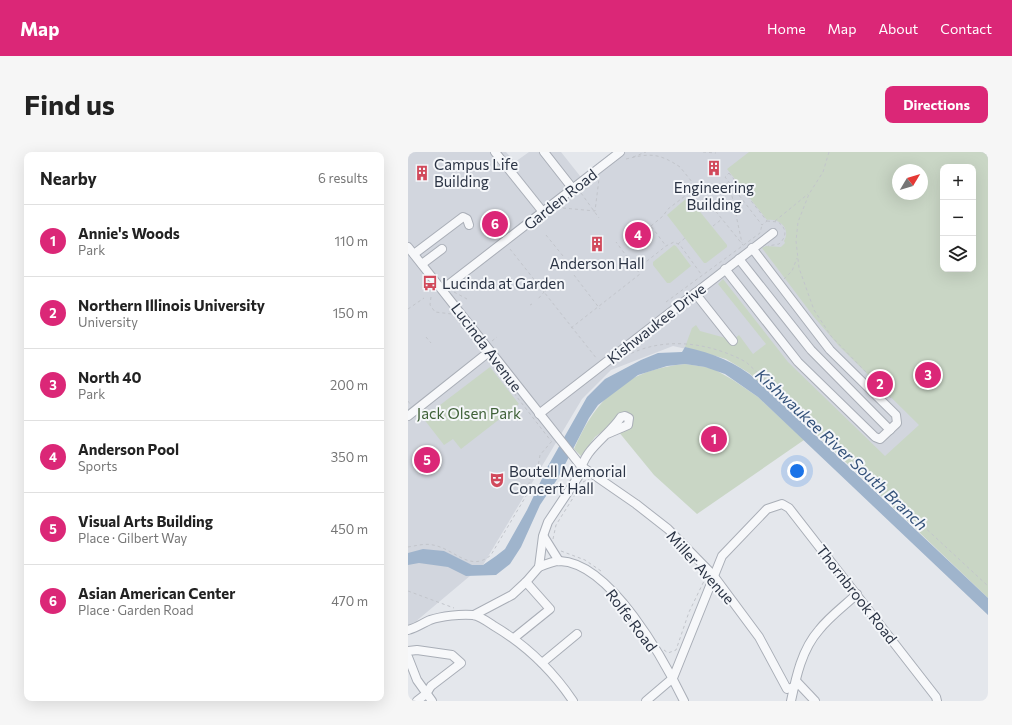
<!DOCTYPE html>
<meta charset="utf-8">
<style>
:root{--surface:#fff;--page:#f6f6f6;--text:#222;--muted:#767676;--line:#e0e0e0;--accent:#db2777}
body{margin:0;font-family:Commissioner,sans-serif;background:var(--page);color:var(--text)}
.controls{position:absolute;right:12px;top:12px;display:grid;overflow:hidden;border-radius:8px;box-shadow:0 4px 16px #0002}
.controls button{width:36px;height:36px;display:grid;place-items:center;padding:0;border:0;border-bottom:1px solid var(--line);background:var(--surface);color:var(--text);font:20px sans-serif}
.compass{position:absolute;left:484px;top:12px;width:36px;height:36px;border-radius:50%;background:var(--surface);box-shadow:0 4px 16px #0002;rotate:52deg}
.you{position:absolute;left:389px;top:319px;width:14px;height:14px;margin:-10px;border:3px solid #fff;border-radius:50%;background:#1a73e8;box-shadow:0 0 0 6px #1a73e833}
.badge{display:grid;place-items:center;width:26px;height:26px;border-radius:50%;background:var(--accent);color:#fff;font-size:13px;font-weight:700}
.pin{position:absolute;translate:-50% -50%;border:2px solid #fff;box-shadow:0 1px 4px #0006}
.list{margin:0;padding:0;list-style:none}
h2{display:flex;justify-content:space-between;align-items:center;height:52px;margin:0;padding:0 16px;font-size:17px}
h2 small{font-size:13px;font-weight:400;color:var(--muted)}
.list li{display:grid;grid-template-columns:26px 1fr auto;gap:12px;align-items:center;box-sizing:border-box;height:72px;padding:0 16px;border-top:1px solid var(--line)}
.list b{display:block;font-size:15px;white-space:nowrap}
.list p{margin:0;font-size:13px;white-space:nowrap;color:var(--muted)}
.list em{font-size:13px;font-style:normal;color:var(--muted)}
.icon{flex:none;width:22px;height:22px;fill:none;stroke:currentColor;stroke-width:2;stroke-linecap:round;stroke-linejoin:round}
.map{position:relative;flex:none;width:580px;height:549px;overflow:hidden;border-radius:8px}
header{display:flex;align-items:center;gap:24px;box-sizing:border-box;height:56px;padding:0 20px;background:var(--accent);color:#fff}
header strong{font-size:19px}
nav{display:flex;gap:22px;margin-inline-start:auto;font-size:14px}
.intro{display:flex;align-items:center;justify-content:space-between;box-sizing:border-box;height:96px;padding:0 24px}
h1{margin:0;font-size:28px}
.button{padding:10px 18px;border-radius:8px;background:var(--accent);color:#fff;font-size:14px;font-weight:700}
main{display:flex;gap:24px;padding:0 24px}
aside{flex:1;background:var(--surface);border-radius:8px;box-shadow:0 4px 16px #0002}
.map>svg:first-child{display:block}
.built{fill:#d2d6de;fill-rule:evenodd}
.green{fill:#c9d6c5;fill-rule:evenodd}
.water{fill:#9fb4cc}
.lines{fill:none;stroke-linecap:round;stroke-linejoin:round}
.minor-casing{stroke:#a9aeb7;stroke-width:10}
.path{stroke:#c2c5cb;stroke-width:1;stroke-dasharray:3 3;stroke-linecap:butt}
.minor{stroke:#f7f8fa;stroke-width:8}
.labels{text-anchor:middle;dominant-baseline:central;stroke-width:4;stroke-linejoin:round;paint-order:stroke}
.poi-label{font-size:15px;fill:#2b3445;stroke:#f4f6f9;text-anchor:start}
.street-label{font-size:15px;fill:#2b3445;stroke:#f4f6f9}
.park-label{font-size:15px;fill:#3f6138;stroke:#f4f6f9}
.water-label{font-size:16px;font-style:italic;fill:#34527a;stroke:#f4f6f9}
</style>
<header>
<strong>Map</strong>
<nav><a>Home</a><a>Map</a><a>About</a><a>Contact</a></nav>
</header>
<div class="intro"><h1>Find us</h1><a class="button">Directions</a></div>
<main>
<aside>
<h2>Nearby<small>6 results</small></h2>
<ul class="list">
<li><span class="badge">1</span><div><b>Annie's Woods</b><p>Park</p></div><em>110 m</em></li>
<li><span class="badge">2</span><div><b>Northern Illinois University</b><p>University</p></div><em>150 m</em></li>
<li><span class="badge">3</span><div><b>North 40</b><p>Park</p></div><em>200 m</em></li>
<li><span class="badge">4</span><div><b>Anderson Pool</b><p>Sports</p></div><em>350 m</em></li>
<li><span class="badge">5</span><div><b>Visual Arts Building</b><p>Place · Gilbert Way</p></div><em>450 m</em></li>
<li><span class="badge">6</span><div><b>Asian American Center</b><p>Place · Garden Road</p></div><em>470 m</em></li>
</ul>
</aside>
<div class="map">
<svg width="580" height="549" viewBox="0 0 580 549">
<rect width="100%" height="100%" fill="#e4e7ec"/>
<!-- built -->
<path class="built" d="M0,0H98L107,10L121,0H153L176,29L214,0H580V443L348,216L318,206L265,194L203,218L174,247L75,413L0,476ZM535,15H565V117H535ZM490,18H514V42H490Z"/>
<!-- green -->
<g class="green">
<path d="M341,0H580V446L400,274L341,221L318,207L277,195L284,176L288,173L292,179L325,188L331,183L345,202L358,192L310,132L315,127L380,210L477,304L511,273L431,194L406,165L354,96L358,94L373,95L377,91L376,89C383,77 372,66 359,68L319,17ZM535,15H565V117H535ZM490,18H514V42H490Z"/>
<polygon points="280,45 319,93 319,95 298,111 296,111 259,63"/>
<polygon points="266,93 268,94 283,114 262,131 259,131 245,113 245,110"/>
<path d="M277,212L304,216L325,228L350,245L396,288L289,362L246,323L210,279L224,265L207,270L187,285L173,304L166,297C189,244 219,218 277,212Z"/>
<polygon points="82,215 111,252 53,297 45,287 36,293 15,266"/>
</g>
<!-- water -->
<path class="water" d="M277,195C305,201 328,210 350,229L580,446V463L350,245L317,222L297,215L277,212L259,214L230,223L190,253L181,266L150,326L132,353L113,395L102,412L88,423L58,424L40,415L11,411L0,413V401L15,397L36,399L64,413H75L88,404L97,397L119,358L140,314L179,245L197,227L233,208L250,201L274,200Z"/>
<g class="lines">
<defs>
<g id="minor">
<polyline points="87,0 135,60"/>
<polyline points="136,0 165,37"/>
<polyline points="0,95 173,314 228,352 260,377 305,423 351,485 379,537 386,535"/>
<polyline points="6,102 55,65 59,67 61,73"/>
<polyline points="331,107 403,198 482,278"/>
<polyline points="14,112 34,97"/>
<polyline points="317,117 390,210 467,285 472,287 489,271 488,263 422,198 344,96"/>
<polyline points="35,137 212,0"/>
<polyline points="287,141 325,189"/>
<polyline points="131,262 365,81"/>
<polyline points="0,264 82,199"/>
<polyline points="136,385 151,409"/>
<path d="M131,415C138,412 145,409 152,409C203,411 256,508 276,549"/>
<path d="M66,463L104,443L118,430L131,415L135,384L140,370L172,322C175,297 200,285 213,265L217,264L221,266L220,273L199,282"/>
<path d="M0,478C8,476 15,471 22,468C34,464 52,462 65,463C72,464 80,470 86,474C118,493 144,518 165,549"/>
<polyline points="106,486 142,457 118,430"/>
<polyline points="0,499 9,498 44,503 53,511 23,534 18,542 9,549"/>
<polyline points="0,505 9,528 24,549"/>
<polyline points="134,511 169,482"/>
<polyline points="389,530 407,549"/>
<polyline points="238,549 265,526 314,404 359,357 374,352 381,356 528,545 529,549"/>
<path d="M383,549C388,525 394,497 411,478C421,465 436,454 449,442"/>
</g>
</defs>
<!-- minor casing -->
<use href="#minor" class="minor-casing"/>
<!-- path -->
<g class="path">
<polyline points="295,0 308,1"/>
<polyline points="421,0 415,20 401,42 390,70 388,89 391,116 406,158 423,184 484,247"/>
<polyline points="225,5 238,0"/>
<path d="M218,7C242,1 251,1 272,15L335,93"/>
<polygon points="321,21 359,69 354,73 317,25"/>
<polyline points="173,41 191,66"/>
<polyline points="298,46 321,30 334,91"/>
<polyline points="155,56 187,59 191,27"/>
<path d="M359,69L370,70C379,76 379,85 371,92L360,94"/>
<polyline points="367,69 400,42"/>
<polyline points="238,73 243,74 258,94"/>
<polyline points="243,74 255,64 260,57 281,41 290,37"/>
<polyline points="305,74 314,67"/>
<polyline points="138,83 155,104"/>
<polyline points="270,92 277,86"/>
<polyline points="102,97 136,140 130,147"/>
<polyline points="234,113 258,94 266,90 272,93 293,122"/>
<polyline points="166,123 192,157"/>
<polyline points="376,127 384,119 389,106"/>
<polyline points="144,134 136,140 189,207"/>
<polyline points="46,140 59,147"/>
<polyline points="23,145 22,153 27,160 44,162"/>
<polyline points="258,150 352,81 354,73"/>
<polyline points="122,153 124,152"/>
<polyline points="0,157 16,146"/>
<polyline points="163,176 232,122 208,90"/>
<polyline points="18,185 23,191"/>
<polyline points="84,189 89,185"/>
<path d="M218,204C255,184 301,190 338,210L580,434"/>
<polyline points="95,227 143,289"/>
<polyline points="0,249 2,252"/>
<polyline points="175,330 181,327"/>
<polyline points="145,387 148,373 170,338"/>
<path d="M0,395C7,394 17,391 25,393C47,397 62,421 83,403L118,344L122,327L130,315L132,303L144,289"/>
<polyline points="153,399 177,408 193,419"/>
<polyline points="0,439 46,456"/>
<polyline points="256,498 260,501 268,498 281,460 297,427"/>
</g>
<!-- minor -->
<use href="#minor" class="minor"/>
</g>
<!-- icons -->
<defs>
<symbol id="building-bare" viewBox="-9 -9 18 18"><path d="M-4-6H4V6H1V3H-1V6H-4ZM-2.5-4.3h1.7v1.8h-1.7ZM.8-4.3h1.7v1.8H.8ZM-2.5-1h1.7V.8h-1.7ZM.8-1h1.7V.8H.8Z" fill="#d1495b" stroke="#f4f6f9" stroke-width="2.5" paint-order="stroke"/></symbol>
<symbol id="bus-bare" viewBox="-9 -9 18 18"><path d="M-5-6H5V4H4V6H2V4H-2V6H-4V4H-5ZM-3.5-4V0h7V-4ZM-3.5 1.2v1.5H-2V1.2ZM2 1.2v1.5H3.5V1.2Z" fill="#d1495b" stroke="#f4f6f9" stroke-width="2.5" paint-order="stroke"/></symbol>
<symbol id="theatre-bare" viewBox="-9 -9 18 18"><path d="M-5-5.5Q0-4 5-5.5V0Q5 5 0 6Q-5 5-5 0ZM-3.3-2.5H-1v1.5H-3.3ZM1-2.5H3.3v1.5H1ZM-2.8 1Q0 5.5 2.8 1Z" fill="#d1495b" stroke="#f4f6f9" stroke-width="2.5" paint-order="stroke"/></symbol>
</defs>
<g fill-rule="evenodd">
<use href="#building-bare" x="295" y="5" width="22" height="22"/>
<use href="#building-bare" x="3" y="10" width="22" height="22"/>
<use href="#building-bare" x="178" y="81" width="22" height="22"/>
<use href="#bus-bare" x="11" y="120" width="22" height="22"/>
<use href="#theatre-bare" x="78" y="317" width="22" height="22"/>
</g>
<g class="labels">
<!-- poi labels -->
<g class="poi-label">
<text x="26" y="12">Campus Life<tspan x="26" dy="17">Building</tspan></text>
<text x="306" y="35" text-anchor="middle">Engineering<tspan x="306" dy="17">Building</tspan></text>
<text x="189" y="111" text-anchor="middle">Anderson Hall</text>
<text x="34" y="131">Lucinda at Garden</text>
<text x="101" y="319">Boutell Memorial<tspan x="101" dy="17">Concert Hall</tspan></text>
</g>
<!-- street labels -->
<g class="street-label">
<text transform="translate(152 47) rotate(-38)">Garden Road</text>
<text transform="translate(248 171) rotate(-38)">Kishwaukee Drive</text>
<text transform="translate(79 195) rotate(53)">Lucinda Avenue</text>
<text transform="translate(293 415) rotate(48)">Miller Avenue</text>
<text transform="translate(449 442) rotate(52)">Thornbrook Road</text>
<text transform="translate(224 468) rotate(53)">Rolfe Road</text>
</g>
<!-- park labels -->
<g class="park-label">
<text x="61" y="261">Jack Olsen Park</text>
</g>
<!-- water labels -->
<g class="water-label">
<text transform="translate(434 297) rotate(43)">Kishwaukee River South Branch</text>
</g>
</g>
</svg>
<div class="controls">
<button>+</button>
<button>−</button>
<button><svg class="icon" aria-label="layers" viewBox="0 0 24 24"><path d="M12 4l9 5-9 5-9-5zM3 14l9 5 9-5"/></svg></button>
</div>
<svg class="compass" viewBox="-18 -18 36 36"><path d="M0-13l5 13h-10z" fill="#e53935"/><path d="M0 13l5-13h-10z" fill="#767676"/></svg>
<div class="you"></div>
<div class="pin badge" style="left:306px;top:287px">1</div>
<div class="pin badge" style="left:472px;top:232px">2</div>
<div class="pin badge" style="left:520px;top:223px">3</div>
<div class="pin badge" style="left:230px;top:83px">4</div>
<div class="pin badge" style="left:19px;top:308px">5</div>
<div class="pin badge" style="left:87px;top:72px">6</div>
</div>
</main>
